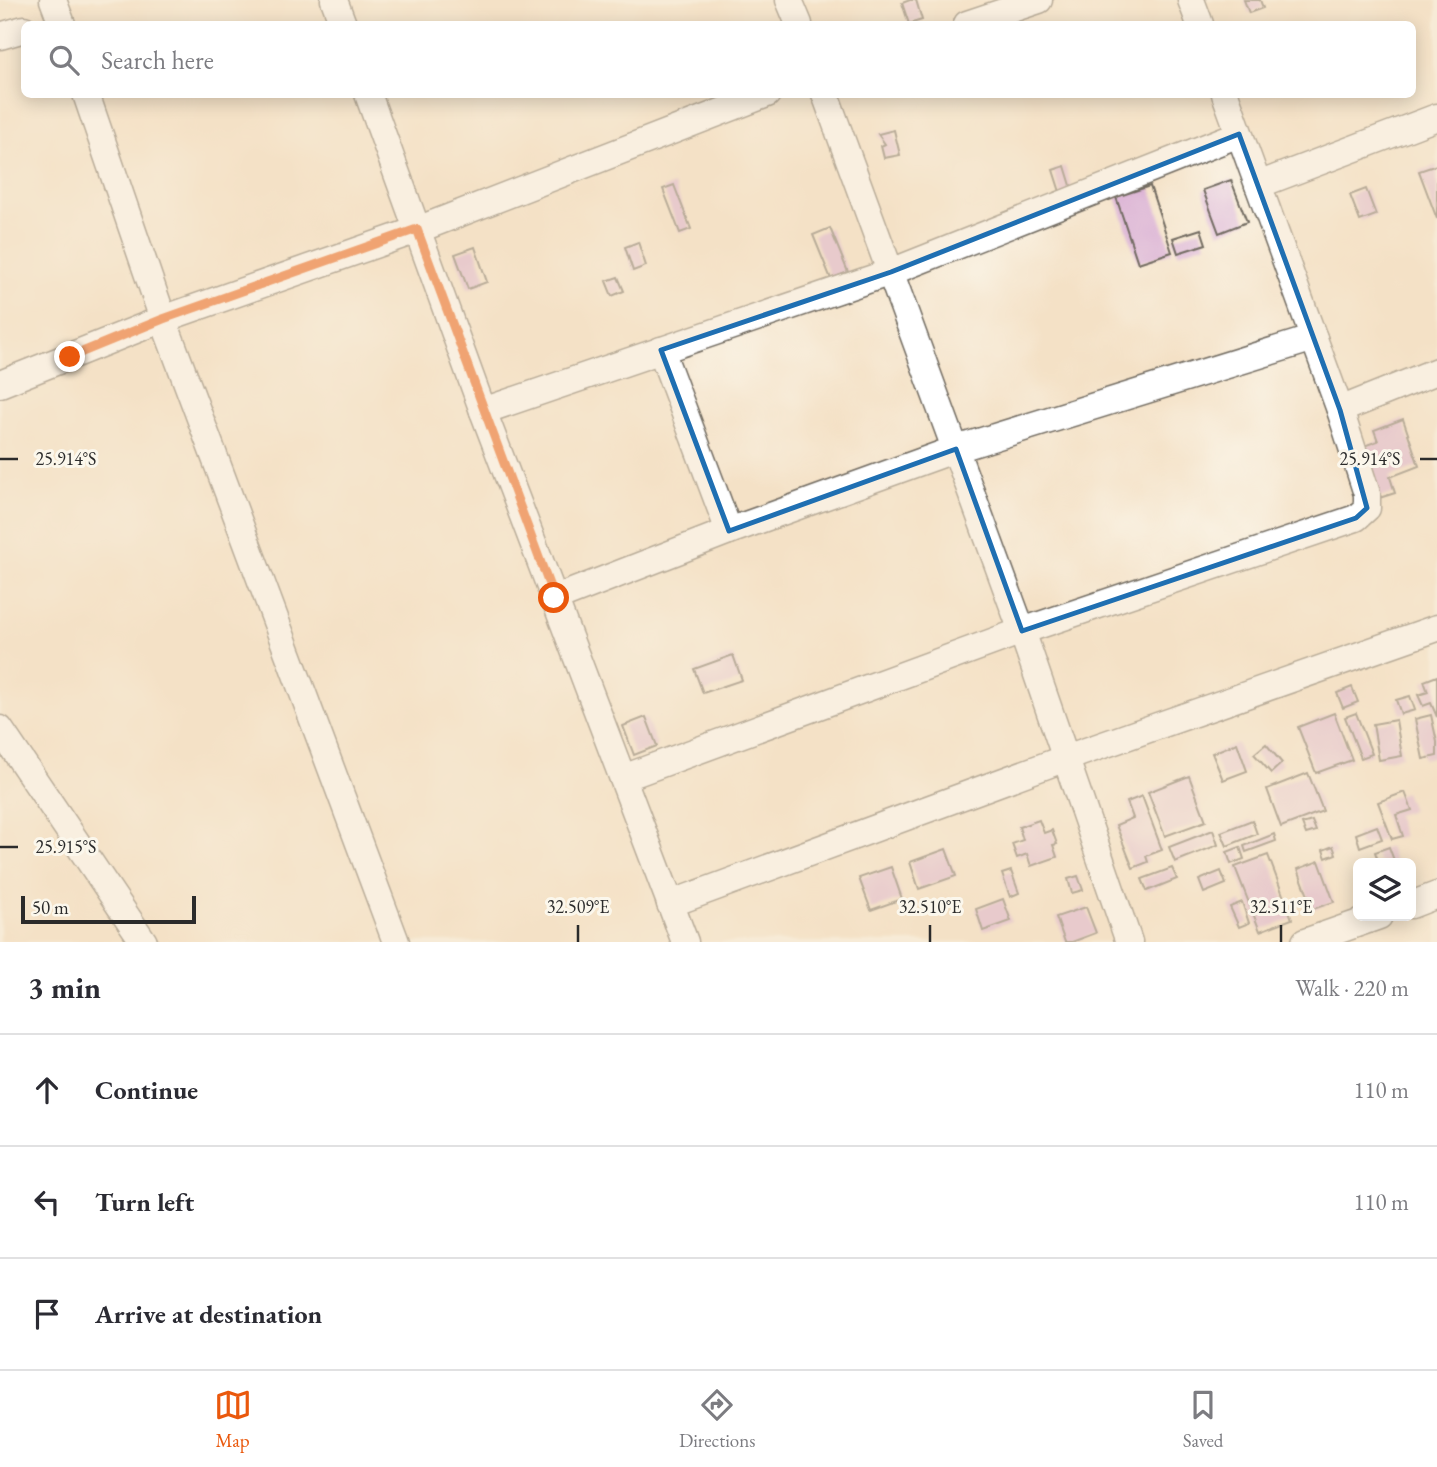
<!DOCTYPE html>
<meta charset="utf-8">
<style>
:root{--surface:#fff;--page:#f2f2f3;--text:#2b2b33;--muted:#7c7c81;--line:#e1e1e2;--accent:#ea580c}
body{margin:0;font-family:"EB Garamond",serif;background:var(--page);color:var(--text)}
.controls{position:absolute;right:21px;bottom:21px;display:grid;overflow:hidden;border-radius:10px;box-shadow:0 4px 18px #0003}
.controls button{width:63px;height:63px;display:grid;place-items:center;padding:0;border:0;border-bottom:2px solid var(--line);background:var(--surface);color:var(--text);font:35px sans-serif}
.scale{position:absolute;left:21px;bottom:18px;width:175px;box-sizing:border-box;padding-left:7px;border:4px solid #2b2b2b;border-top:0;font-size:19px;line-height:24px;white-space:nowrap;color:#2b2b2b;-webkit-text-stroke:5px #fbf7ec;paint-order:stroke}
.stop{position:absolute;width:21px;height:21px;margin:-16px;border:5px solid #ea580c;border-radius:50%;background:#fff}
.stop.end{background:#ea580c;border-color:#fff;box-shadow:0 2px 7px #0008}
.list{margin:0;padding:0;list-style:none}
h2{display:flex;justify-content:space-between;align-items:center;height:91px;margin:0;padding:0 28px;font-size:30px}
h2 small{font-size:23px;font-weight:400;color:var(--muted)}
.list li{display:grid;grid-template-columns:46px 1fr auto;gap:21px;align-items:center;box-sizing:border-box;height:112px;padding:0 28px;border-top:2px solid var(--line)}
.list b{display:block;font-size:26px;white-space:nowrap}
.list em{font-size:23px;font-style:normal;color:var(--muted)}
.icon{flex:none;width:38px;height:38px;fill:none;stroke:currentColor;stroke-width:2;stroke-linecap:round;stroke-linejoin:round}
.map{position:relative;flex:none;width:1437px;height:942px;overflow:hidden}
.search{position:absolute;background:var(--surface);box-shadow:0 4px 18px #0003;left:21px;right:21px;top:21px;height:77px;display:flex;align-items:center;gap:18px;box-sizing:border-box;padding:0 24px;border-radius:10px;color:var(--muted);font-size:26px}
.sheet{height:427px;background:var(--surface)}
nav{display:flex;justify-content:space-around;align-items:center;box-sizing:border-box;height:98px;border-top:2px solid var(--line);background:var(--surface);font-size:19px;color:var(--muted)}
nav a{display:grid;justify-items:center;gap:4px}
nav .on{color:var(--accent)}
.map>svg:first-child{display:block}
.building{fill:#d9add3}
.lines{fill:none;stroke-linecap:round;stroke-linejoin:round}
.minor-casing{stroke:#716b61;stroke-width:29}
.minor{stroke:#fff;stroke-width:26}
.route{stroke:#ea580c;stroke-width:9}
.marked{fill:none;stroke:#1f6fb2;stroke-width:5;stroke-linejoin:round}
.ticks{fill:none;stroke:#2b2b2b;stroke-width:2.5}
.ticks-label{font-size:18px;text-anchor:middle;fill:#2b2b2b;stroke:#fbf7ec;stroke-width:6;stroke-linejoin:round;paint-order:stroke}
</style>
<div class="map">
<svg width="1437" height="942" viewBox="0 0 1437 942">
<rect width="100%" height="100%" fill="#fbf7ec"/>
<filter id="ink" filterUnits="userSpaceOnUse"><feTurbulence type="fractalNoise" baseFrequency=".0143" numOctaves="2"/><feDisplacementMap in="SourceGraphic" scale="14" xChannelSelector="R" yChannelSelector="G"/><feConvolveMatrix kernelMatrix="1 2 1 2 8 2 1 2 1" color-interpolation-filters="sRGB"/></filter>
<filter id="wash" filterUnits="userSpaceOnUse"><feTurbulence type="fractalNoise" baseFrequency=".00686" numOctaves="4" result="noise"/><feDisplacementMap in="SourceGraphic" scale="28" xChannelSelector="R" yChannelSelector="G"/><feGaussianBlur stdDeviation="1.57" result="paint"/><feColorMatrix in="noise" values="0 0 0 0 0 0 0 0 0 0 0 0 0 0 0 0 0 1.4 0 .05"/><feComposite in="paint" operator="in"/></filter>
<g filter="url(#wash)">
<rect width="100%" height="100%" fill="#f4e1c6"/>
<g id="blocks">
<!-- building -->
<g class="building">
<polygon points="910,0 916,0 922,20 909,24 902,3"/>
<polygon points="1244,0 1260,0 1263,8 1249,13"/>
<polygon points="894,130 900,155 884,158 881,146 885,144 878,134"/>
<polygon points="1437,165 1437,219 1419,171"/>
<polygon points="1065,166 1073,192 1061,195 1053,170"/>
<polygon points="1231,180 1247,222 1219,233 1203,190"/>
<polygon points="674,185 691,229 680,233 663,189"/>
<polygon points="1150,186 1172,252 1138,263 1116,197"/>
<polygon points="1366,189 1376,215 1360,221 1350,195"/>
<polygon points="830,228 848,272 831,279 813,235"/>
<polygon points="1201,229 1206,244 1178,253 1173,238"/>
<polygon points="638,242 646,266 633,271 625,247"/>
<polygon points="475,247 487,282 468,289 455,254"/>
<polygon points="618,277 624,291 612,296 606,281"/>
<polygon points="1403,419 1419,466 1390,477 1395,493 1376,499 1358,448 1378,441 1374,430"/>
<polygon points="733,655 742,680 703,693 694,669"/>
<polygon points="1437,676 1437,717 1431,703 1423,706 1418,695 1428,692 1424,681"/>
<polygon points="1352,687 1358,702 1343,708 1337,693"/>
<polygon points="1410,696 1415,710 1401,714 1396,700"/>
<polygon points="1334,713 1352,760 1316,773 1298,727"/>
<polygon points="1356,713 1372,754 1361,758 1345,717"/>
<polygon points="1431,715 1437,742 1437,756 1423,759 1415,719"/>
<polygon points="646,717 657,746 634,755 623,726"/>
<polygon points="1396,720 1402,756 1379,760 1373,724"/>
<polygon points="1237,743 1247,771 1223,780 1212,753"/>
<polygon points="1266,744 1282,763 1271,773 1254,754"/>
<polygon points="1308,773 1323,811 1281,827 1267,789"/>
<polygon points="1189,776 1206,821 1165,836 1148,792"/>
<polygon points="1405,792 1412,810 1396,815 1403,836 1392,839 1378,802"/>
<polygon points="1142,796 1162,850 1146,856 1148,862 1133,868 1116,825 1133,818 1127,802"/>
<polygon points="1039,820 1044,833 1052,830 1057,844 1053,845 1057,857 1031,866 1027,854 1017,858 1012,844 1023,840 1019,827"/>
<polygon points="1252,820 1257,834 1227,846 1221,832"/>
<polygon points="1312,821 1316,831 1306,834 1302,824"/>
<polygon points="1377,826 1382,839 1360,847 1356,834"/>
<polygon points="1213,830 1218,845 1175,862 1169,847"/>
<polygon points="1274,834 1276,841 1246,852 1244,846"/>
<polygon points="1333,846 1336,854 1326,858 1323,850"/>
<polygon points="1240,847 1244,859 1231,864 1227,852"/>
<polygon points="1389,847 1395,863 1379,863 1375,852"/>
<polygon points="946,849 956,876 919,889 910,862"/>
<polygon points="1268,855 1292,919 1260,931 1235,867"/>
<polygon points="1319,861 1334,902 1313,909 1298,869"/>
<polygon points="891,867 902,899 871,910 859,878"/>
<polygon points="1172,868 1177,879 1147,891 1142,879"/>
<polygon points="1011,871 1019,893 1010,897 1002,874"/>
<polygon points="1221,871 1226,884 1204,893 1199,880"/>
<polygon points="1078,876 1083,890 1072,893 1068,879"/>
<polygon points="1003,899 1011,921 983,931 976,909"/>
<polygon points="1242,902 1249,923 1239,927 1230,907"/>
<polygon points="1086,907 1096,933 1072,942 1065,942 1056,917"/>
</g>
</g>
</g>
<g filter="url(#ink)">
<use href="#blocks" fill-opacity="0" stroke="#716b61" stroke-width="2"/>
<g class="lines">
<defs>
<g id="minor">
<polyline points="53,0 62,24"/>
<polyline points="334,0 343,24"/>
<polyline points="789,0 799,24"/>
<polyline points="1191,0 1200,24"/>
<polyline points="967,24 1039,0"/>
<polyline points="0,36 24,29"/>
<polyline points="86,94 163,319 396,942"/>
<polyline points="368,94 483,411 685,942"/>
<polyline points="825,94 1022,631 1129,942"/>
<polyline points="1258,185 1437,117"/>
<polyline points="661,350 729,531"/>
<polyline points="0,384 163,319 417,230 767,94"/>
<polyline points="1340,410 1437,371"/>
<polyline points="483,411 891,272 1239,134"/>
<polyline points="554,599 729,531 956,449 1314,338"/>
<polyline points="0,729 144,942"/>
<polyline points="623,778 1022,631 1356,518 1367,508 1367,494 1340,410 1225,94"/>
<polyline points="670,904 1066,758 1437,628"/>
<polyline points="1411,905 1437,895"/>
<polyline points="1305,942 1379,916"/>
</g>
</defs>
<!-- minor casing -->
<use href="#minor" class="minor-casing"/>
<!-- minor -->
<use href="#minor" class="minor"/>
</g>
</g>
<g class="lines" filter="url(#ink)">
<!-- route -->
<polyline class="route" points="70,357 163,319 417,229 554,598"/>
</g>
<!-- marked area -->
<path d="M0 0H1437V942H0ZM1239,134L1340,410L1367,508L1356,518L1022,631L956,449L729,531L661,350L891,272Z" fill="#f4e1c6" fill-opacity=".55" fill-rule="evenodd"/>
<path class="marked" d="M1239,134L1340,410L1367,508L1356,518L1022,631L956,449L729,531L661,350L891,272Z"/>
<!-- ticks -->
<path class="ticks" d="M0,459H18M1420,459H1437M0,847H18M578,925V942M930,925V942M1281,925V942"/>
<g class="ticks-label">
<text x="66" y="465">25.914°S</text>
<text x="1370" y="465">25.914°S</text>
<text x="66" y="853">25.915°S</text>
<text x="578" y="913">32.509°E</text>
<text x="930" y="913">32.510°E</text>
<text x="1281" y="913">32.511°E</text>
</g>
</svg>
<div class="controls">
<button><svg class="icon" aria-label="layers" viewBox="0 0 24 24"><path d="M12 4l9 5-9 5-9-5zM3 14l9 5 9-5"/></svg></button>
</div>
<div class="scale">50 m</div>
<div class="stop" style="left:554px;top:598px"></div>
<div class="stop end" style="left:70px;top:357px"></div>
<div class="search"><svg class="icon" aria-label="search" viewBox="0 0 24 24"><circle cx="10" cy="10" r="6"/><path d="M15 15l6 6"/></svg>Search here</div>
</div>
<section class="sheet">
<h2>3 min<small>Walk · 220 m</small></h2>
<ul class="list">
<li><svg class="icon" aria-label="ahead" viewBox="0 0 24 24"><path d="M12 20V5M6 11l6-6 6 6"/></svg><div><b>Continue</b></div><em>110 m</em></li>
<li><svg class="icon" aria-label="left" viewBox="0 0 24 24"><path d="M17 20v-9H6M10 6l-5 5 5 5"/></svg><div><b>Turn left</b></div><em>110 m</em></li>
<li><svg class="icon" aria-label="arrive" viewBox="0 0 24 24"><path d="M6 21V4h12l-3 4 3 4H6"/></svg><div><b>Arrive at destination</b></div></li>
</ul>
</section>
<nav>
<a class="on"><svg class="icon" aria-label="map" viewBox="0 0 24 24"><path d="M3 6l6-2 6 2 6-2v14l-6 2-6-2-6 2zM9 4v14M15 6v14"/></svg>Map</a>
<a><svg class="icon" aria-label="directions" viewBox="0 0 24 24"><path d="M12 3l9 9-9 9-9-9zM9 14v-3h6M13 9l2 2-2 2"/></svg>Directions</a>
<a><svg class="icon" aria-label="saved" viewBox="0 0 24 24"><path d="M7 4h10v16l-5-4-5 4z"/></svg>Saved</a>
</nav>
